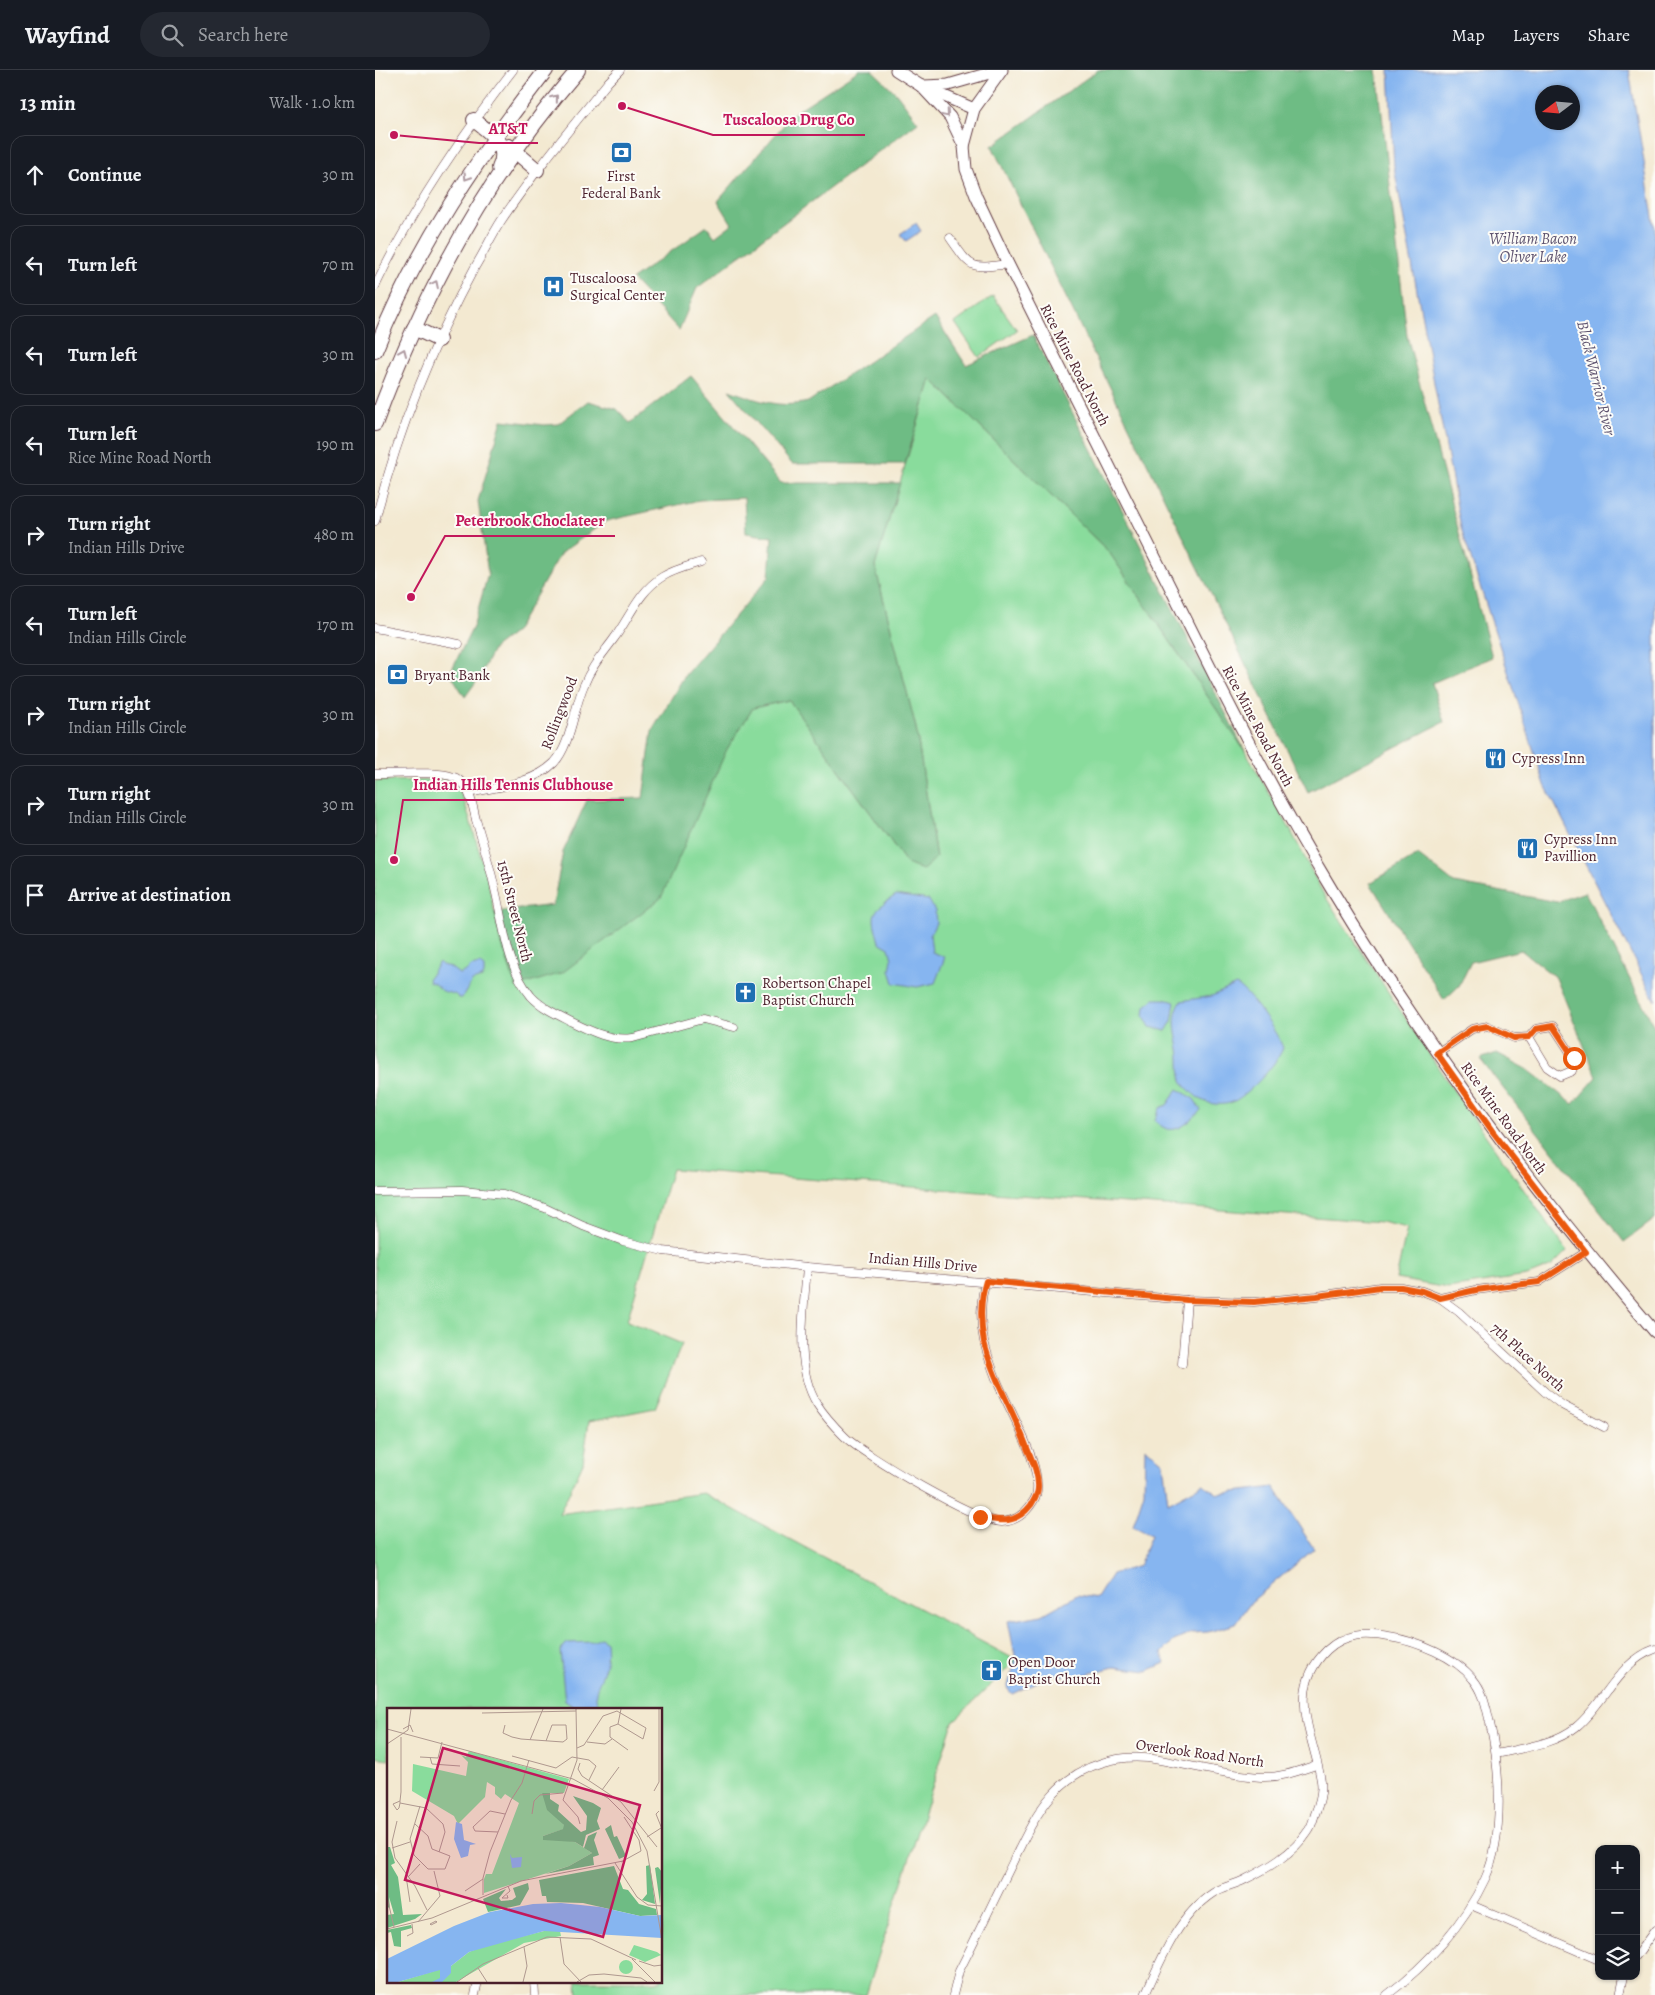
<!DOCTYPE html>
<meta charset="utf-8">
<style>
:root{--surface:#171b24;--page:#242831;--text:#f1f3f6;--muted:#9ea1a6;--line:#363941}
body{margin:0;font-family:Alegreya,serif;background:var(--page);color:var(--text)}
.controls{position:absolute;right:15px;bottom:15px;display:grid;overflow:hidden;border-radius:10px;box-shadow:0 1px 4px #0004}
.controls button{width:45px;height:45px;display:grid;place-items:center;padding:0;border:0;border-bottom:1px solid var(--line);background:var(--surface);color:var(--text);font:25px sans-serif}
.compass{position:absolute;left:1160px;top:15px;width:45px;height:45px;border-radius:50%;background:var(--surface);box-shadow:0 1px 4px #0004;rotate:254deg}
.stop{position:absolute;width:15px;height:15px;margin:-11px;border:4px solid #ea580c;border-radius:50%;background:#fff}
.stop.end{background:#ea580c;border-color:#fff;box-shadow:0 1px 5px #0008}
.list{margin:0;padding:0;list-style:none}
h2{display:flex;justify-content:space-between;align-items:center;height:65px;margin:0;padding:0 20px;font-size:21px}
h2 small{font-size:16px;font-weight:400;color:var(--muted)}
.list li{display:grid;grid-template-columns:32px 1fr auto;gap:15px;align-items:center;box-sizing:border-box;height:80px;margin:0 10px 10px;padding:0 10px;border:1px solid var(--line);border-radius:15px}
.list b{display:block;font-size:19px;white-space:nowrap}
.list p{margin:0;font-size:16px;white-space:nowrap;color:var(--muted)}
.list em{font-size:16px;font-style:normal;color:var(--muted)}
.icon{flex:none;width:28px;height:28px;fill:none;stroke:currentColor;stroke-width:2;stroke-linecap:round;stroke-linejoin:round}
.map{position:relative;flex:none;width:1280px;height:1925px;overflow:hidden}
header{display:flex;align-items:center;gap:30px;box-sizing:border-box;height:70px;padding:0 25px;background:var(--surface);border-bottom:1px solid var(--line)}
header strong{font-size:24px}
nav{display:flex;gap:28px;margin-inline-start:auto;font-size:18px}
.search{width:350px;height:45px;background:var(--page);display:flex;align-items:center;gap:12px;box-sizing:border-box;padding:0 18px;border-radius:28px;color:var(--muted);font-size:19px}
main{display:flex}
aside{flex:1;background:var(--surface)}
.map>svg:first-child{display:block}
.green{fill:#89dc9c;stroke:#6a7e64}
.forest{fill:#6ebc84;stroke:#5c6e58}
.water{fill:#86b5f0;stroke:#686a8e;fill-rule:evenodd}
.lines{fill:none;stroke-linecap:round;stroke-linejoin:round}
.minor-casing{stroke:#633d44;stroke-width:9}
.secondary-casing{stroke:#633d44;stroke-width:13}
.trunk-casing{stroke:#633d44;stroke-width:16}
.minor{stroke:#fff;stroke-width:8}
.secondary{stroke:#fff;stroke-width:11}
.trunk{stroke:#fff;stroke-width:14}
.oneway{stroke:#ae9aa0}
.route{stroke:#ea580c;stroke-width:6}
.labels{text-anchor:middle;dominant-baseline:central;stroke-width:4;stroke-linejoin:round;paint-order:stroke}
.poi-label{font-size:15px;fill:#4a1f2b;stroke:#fdfcf7;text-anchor:start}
.street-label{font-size:15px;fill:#4a1f2b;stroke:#fdfcf7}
.water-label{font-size:16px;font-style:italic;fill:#5f5470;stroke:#fdfcf7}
.inset-road{fill:none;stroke:#af988f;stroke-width:1}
.view{fill:#c2185b;fill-opacity:0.15;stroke:#c2185b;stroke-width:2.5}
.inset-edge{fill:none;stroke:#4a1f2b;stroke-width:2.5}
.leader{fill:none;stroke:#c2185b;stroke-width:2}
.callout-dot{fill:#c2185b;stroke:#fdfcf7;stroke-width:2}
.callout-label{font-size:16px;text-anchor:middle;font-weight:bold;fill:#c2185b;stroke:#fdfcf7;stroke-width:4;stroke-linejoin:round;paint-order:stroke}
</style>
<header>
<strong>Wayfind</strong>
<div class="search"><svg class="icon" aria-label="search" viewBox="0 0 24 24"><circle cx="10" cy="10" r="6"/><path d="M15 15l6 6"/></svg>Search here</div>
<nav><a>Map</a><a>Layers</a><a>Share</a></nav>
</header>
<main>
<aside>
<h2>13 min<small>Walk · 1.0 km</small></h2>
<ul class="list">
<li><svg class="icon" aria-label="ahead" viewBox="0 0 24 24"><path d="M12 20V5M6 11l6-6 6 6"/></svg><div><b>Continue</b></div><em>30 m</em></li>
<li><svg class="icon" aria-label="left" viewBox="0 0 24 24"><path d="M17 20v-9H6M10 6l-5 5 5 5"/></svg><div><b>Turn left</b></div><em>70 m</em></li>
<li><svg class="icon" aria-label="left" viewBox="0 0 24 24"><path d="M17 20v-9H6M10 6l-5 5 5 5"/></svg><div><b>Turn left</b></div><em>30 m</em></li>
<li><svg class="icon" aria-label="left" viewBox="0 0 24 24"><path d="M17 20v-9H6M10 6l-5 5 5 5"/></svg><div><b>Turn left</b><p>Rice Mine Road North</p></div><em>190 m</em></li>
<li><svg class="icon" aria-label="right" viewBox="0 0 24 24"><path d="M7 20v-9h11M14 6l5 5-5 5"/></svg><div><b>Turn right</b><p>Indian Hills Drive</p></div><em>480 m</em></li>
<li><svg class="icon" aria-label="left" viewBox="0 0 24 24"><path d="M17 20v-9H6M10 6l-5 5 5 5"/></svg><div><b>Turn left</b><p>Indian Hills Circle</p></div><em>170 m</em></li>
<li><svg class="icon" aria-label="right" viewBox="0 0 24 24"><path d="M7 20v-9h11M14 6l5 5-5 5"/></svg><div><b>Turn right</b><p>Indian Hills Circle</p></div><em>30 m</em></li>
<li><svg class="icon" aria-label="right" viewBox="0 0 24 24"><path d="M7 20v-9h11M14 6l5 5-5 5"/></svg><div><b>Turn right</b><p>Indian Hills Circle</p></div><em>30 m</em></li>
<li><svg class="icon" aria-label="arrive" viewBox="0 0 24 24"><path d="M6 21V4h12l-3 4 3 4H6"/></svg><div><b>Arrive at destination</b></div></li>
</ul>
</aside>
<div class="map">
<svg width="1280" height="1925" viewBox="0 0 1280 1925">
<rect width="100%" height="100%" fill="#fdfcf7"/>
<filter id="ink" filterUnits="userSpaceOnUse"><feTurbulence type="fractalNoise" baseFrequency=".02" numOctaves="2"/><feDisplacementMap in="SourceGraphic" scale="10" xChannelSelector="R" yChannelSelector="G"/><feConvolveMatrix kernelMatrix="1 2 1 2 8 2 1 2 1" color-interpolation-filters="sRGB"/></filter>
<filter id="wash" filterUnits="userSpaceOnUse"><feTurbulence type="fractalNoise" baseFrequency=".0096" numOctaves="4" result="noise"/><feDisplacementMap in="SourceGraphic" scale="20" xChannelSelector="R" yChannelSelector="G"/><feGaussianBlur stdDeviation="1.12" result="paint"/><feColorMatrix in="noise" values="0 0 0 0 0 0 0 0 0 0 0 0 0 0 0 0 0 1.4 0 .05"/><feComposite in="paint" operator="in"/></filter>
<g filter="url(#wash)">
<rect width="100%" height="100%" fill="#f3e9d1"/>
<!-- green -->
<g class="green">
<polygon points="618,226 642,260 604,287 580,253"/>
<polygon points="556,309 734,482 870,681 915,759 948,823 973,861 1070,1008 1192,1181 1177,1196 1152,1206 1073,1218 1021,1209 1032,1158 1006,1152 297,1099 252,1251 307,1274 280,1338 214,1351 208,1393 184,1444 328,1423 641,1590 578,1652 491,1925 203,1925 202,1911 286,1911 286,1639 14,1639 14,1689 0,1687 0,711 72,710 86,723 92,740 112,807 125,868 141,917 352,679 378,638 414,630 533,795 561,788 541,658 500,496"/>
</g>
<!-- forest -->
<g class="forest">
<polygon points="484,0 497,0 522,24 543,52 322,218 304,260 257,209 332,156 340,167 357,154 343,131 420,42"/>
<polygon points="723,0 1002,0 1032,266 1117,587 1057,613 1069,652 933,722 617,76"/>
<path d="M560,247L591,295L658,265L870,681L734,482L556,309L530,394H417L354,320C382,330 403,339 433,332Z"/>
<polygon points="316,306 406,413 525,413 500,496 541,658 561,788 548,800 533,795 414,630 378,638 352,679 286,828 187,903 141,917 125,868 120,842 178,835 188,782 212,730 268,728 277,661 310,605 394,507 397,467 371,463 369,428 325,430 231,451 186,483 140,562 119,578 103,609 90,627 75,603 98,557 113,504 103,431 127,350 169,355 183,354 213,331 242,339 255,353"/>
<polygon points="1043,785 1079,813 1182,832 1210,822 1280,958 1280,1149 1249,1172 1105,989 1122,983 1152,999 1198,1034 1222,1007 1181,908 1146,880 1096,892 1084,916 1069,930 995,813"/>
</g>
<!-- water -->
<g class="water">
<path d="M1014,0H1254L1280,159V931L1170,715L1086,458L1019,97ZM1168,22H1198V52H1168Z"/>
<polygon points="541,153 546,161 531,171 525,164"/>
<path d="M521,825L554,830L560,841L561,853L555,865L557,882L570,887L560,913L542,917L519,913L515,900L517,889L514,878L504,872C496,842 495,843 521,825Z"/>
<path d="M64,892L67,895L75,897L84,904L91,901L96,896L105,894L109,897V905L107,908L97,911L87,928H84C79,922 75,924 68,921C62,918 61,913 54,912L53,909Z"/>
<path d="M861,915C873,920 904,965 908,978C902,994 871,1028 855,1033C843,1036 832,1034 822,1027C816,1022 810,1017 807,1010C804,1000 806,989 804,979C801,963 796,946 806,931L837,926Z"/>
<polygon points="779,929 790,929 800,932 797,951 791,961 775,957 769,946 770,936"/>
<path d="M803,1019L819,1029L826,1040C813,1054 796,1070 780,1050L785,1038L792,1035Z"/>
<polygon points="770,1377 788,1392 793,1433 828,1414 843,1424 899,1417 939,1479 876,1532 861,1554 833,1562 817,1563 799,1571 787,1583 790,1593 772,1601 739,1597 700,1607 673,1603 664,1611 637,1624 632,1618 641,1590 633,1551 667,1545 702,1525 722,1528 737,1504 764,1496 776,1465 758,1456 769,1422"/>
<path d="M226,1568L231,1572C232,1581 232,1591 229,1600C224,1616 216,1621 225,1639H202L190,1631L185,1581L192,1573L217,1572Z"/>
</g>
</g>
<g filter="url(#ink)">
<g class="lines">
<defs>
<g id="minor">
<path d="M575,168C597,199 594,199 633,194"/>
<path d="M0,217C37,139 85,68 138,0"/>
<path d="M0,451C23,362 56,277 100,197C109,182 117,165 126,151C159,102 196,58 233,12L245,0"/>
<polyline points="0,558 84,574"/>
<path d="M0,704C18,704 69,700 83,709C95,717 98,737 101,750C108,773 115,796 120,819C129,855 131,896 156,926C167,938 183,945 197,952C217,962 236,971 258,968L328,949L359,957"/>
<path d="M94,723C121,717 158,714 179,693C196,675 199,637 209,615C216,597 227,585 238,570C254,549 263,522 287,507C298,500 313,496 326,492"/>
<polyline points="1062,983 1097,959 1113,956 1139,968 1154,967 1172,997 1185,1006 1197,1001 1199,988 1178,956 1161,959 1154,967"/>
<polyline points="0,1121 87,1120 129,1124 170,1138 208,1156 248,1171 288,1181 432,1197 812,1230 879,1232 942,1226 1005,1217 1026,1217 1047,1221 1065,1228 1084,1242 1170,1322 1187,1335 1229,1357"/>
<path d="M432,1197C429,1239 419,1297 442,1334C449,1345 460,1357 469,1366C487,1384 604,1453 627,1452C642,1451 652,1442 659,1430C674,1405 632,1336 622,1311C617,1298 612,1284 609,1271C605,1253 605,1229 611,1211"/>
<polyline points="1065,1228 1101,1220 1164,1212 1211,1182"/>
<polyline points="807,1294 812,1230"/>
<path d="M1121,1684C1148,1678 1180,1674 1201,1657C1230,1633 1243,1592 1280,1579"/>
<polyline points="1096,1835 1224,1890"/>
<polyline points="1261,1886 1280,1860"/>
<polyline points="159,1911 160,1925"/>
<polyline points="100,1925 103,1911"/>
<path d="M578,1925L584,1901C600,1870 615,1838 631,1806C644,1780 658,1746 678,1724C705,1694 746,1682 785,1690C818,1696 852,1705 886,1707C905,1708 923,1701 941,1695"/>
<path d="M770,1925C786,1889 804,1845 838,1823C847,1817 859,1815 869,1810C893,1798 918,1784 933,1761C937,1756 938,1750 940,1744C944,1734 948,1722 946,1711C939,1665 910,1621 952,1580C970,1563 991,1563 1014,1567C1041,1571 1081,1587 1098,1609C1109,1622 1111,1637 1115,1653C1125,1699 1130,1765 1110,1809C1089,1854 1052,1895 1012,1925"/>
<polyline points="1245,1925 1249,1906"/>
</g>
<g id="secondary">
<polyline points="521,0 546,16 599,39"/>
<path d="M546,16L575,47L589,76L591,99L601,126L633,194C687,303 742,412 797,521C847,622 898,723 957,820C1052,977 1161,1123 1280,1262"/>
<polyline points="549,16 573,15 625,0"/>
<polyline points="589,76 599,39 627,0"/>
</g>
<g id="trunk">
<path d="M99,50C114,62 136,75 124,98"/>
<polyline points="134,76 162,100"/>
<polyline points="39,258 64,270"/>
<path d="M0,281C41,178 103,87 171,0"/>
<path d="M0,354C47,225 113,104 203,0"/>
</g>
</defs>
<!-- minor casing -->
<use href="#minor" class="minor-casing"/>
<!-- secondary casing -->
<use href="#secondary" class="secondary-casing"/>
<!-- trunk casing -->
<use href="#trunk" class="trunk-casing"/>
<!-- minor -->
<use href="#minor" class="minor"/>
<!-- secondary -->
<use href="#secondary" class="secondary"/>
<!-- trunk -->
<use href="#trunk" class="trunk"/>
</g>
<!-- one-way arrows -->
<defs><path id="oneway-chevron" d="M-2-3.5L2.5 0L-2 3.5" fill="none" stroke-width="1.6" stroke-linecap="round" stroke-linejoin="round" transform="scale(1.25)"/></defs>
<g class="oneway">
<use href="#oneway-chevron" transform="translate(180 28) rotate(-51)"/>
<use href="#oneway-chevron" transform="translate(571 44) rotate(50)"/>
<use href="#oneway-chevron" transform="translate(92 107) rotate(123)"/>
<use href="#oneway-chevron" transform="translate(60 214) rotate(-64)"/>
<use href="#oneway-chevron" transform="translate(28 282) rotate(-67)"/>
</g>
</g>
<g class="lines" filter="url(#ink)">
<!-- route -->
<path class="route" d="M605,1447C627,1452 641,1454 656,1435C659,1430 663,1424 663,1418C664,1404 657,1390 652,1378C639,1342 618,1309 609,1272C605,1253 605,1229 611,1211L812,1230L879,1232L942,1226L1005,1217H1026L1047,1221L1065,1228L1101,1220L1164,1212L1211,1182L1118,1062L1062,983L1097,959L1113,956L1139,968L1154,967L1161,959L1178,956L1199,988"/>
</g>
<!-- icons -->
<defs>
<symbol id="bank-square" viewBox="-11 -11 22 22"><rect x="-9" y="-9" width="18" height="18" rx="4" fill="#1f6fb2" stroke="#fdfcf7"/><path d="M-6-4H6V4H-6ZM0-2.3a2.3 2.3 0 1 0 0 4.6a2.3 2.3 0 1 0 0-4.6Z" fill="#fff"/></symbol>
<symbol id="hospital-square" viewBox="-11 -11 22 22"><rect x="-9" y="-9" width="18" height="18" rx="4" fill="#1f6fb2" stroke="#fdfcf7"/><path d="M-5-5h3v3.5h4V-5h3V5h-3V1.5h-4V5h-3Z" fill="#fff"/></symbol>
<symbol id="restaurant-square" viewBox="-11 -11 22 22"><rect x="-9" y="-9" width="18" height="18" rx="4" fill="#1f6fb2" stroke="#fdfcf7"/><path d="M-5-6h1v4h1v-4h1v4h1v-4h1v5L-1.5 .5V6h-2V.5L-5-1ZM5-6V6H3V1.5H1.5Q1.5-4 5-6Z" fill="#fff"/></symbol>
<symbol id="church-square" viewBox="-11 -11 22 22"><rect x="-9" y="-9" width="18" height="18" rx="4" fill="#1f6fb2" stroke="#fdfcf7"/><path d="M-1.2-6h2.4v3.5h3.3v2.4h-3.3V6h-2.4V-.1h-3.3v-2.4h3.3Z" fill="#fff"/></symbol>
</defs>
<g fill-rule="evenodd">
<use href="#bank-square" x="234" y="70" width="25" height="25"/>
<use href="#hospital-square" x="166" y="204" width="25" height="25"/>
<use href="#bank-square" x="10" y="592" width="25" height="25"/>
<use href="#restaurant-square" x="1108" y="676" width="25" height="25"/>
<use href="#restaurant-square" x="1140" y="766" width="25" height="25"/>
<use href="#church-square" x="358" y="910" width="25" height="25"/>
<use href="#church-square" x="604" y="1588" width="25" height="25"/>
</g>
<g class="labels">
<!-- poi labels -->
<g class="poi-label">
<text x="246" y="106" text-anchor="middle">First<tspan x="246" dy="17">Federal Bank</tspan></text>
<text x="195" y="208">Tuscaloosa<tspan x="195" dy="17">Surgical Center</tspan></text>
<text x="39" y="605">Bryant Bank</text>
<text x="1137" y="688">Cypress Inn</text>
<text x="1169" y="769">Cypress Inn<tspan x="1169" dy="17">Pavillion</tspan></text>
<text x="387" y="913">Robertson Chapel<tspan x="387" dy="17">Baptist Church</tspan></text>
<text x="633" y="1592">Open Door<tspan x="633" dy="17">Baptist Church</tspan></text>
</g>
<!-- street labels -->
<g class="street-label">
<text transform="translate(700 295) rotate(63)">Rice Mine Road North</text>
<text transform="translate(184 643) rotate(-69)">Rollingwood</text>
<text transform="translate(883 656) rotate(62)">Rice Mine Road North</text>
<text transform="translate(140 841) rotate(76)">15th Street North</text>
<text transform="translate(1129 1048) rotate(54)">Rice Mine Road North</text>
<text transform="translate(548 1192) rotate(5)">Indian Hills Drive</text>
<text transform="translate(1153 1287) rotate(42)">7th Place North</text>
<text transform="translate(825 1683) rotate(8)">Overlook Road North</text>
</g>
<!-- water labels -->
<g class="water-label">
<text x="1158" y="169">William Bacon<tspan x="1158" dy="18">Oliver Lake</tspan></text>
<text transform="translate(1221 308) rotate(76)">Black Warrior River</text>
</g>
</g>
<!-- overview -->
<g transform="translate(12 1638)">
<rect width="275" height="275" fill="#f3e9d1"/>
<path d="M82,43L182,71L177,85H155L177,117V121L156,128L188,134L205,145L182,158L97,185V171L99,166H105L132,95L118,86L114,91L108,86V79L100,74L98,89L71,116L67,108L25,83L26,56L79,68L81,54L74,47L79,49ZM157,223H173L174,228L137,235L69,274H11L64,258L82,244L97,238ZM247,237L270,244L274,247L258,254L242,247ZM232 259a7 7 0 1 1 14 0a7 7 0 1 1-14 0Z" fill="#89dc9c"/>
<path d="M155,85H163V91L172,97L171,103L194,124L199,122L200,108L186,88L206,95L214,100L210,113L213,121L199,127L196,139L188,134L156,132V128L176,121L177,117L160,102ZM224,117L227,129L230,128L239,148L232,151L218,121ZM210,124L207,132L212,147L206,149L207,157L158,166L182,158L205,145L197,140L201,128ZM0,139H3L8,155L4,157L11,169L16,207L35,206L28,211L0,220V207L7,206L2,189L3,200L0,199ZM263,157L268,196L255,192L260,186L259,158ZM227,158L236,181L241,182L252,196L269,201L270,207L253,208L196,195L160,194L159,188H155L152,172ZM271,159L275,164L273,196L268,160ZM141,175L142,181L133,197L101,204L96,191L119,181L112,190L114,193L125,192L129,189L126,180ZM24,217L25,220L14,223V239L7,238L4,224L0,225V222Z" fill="#6ebc84"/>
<path d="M69,114L75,116L77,132L89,136L83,137L81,148L74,150L67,131ZM123,146L125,150L135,149L134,159L125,160ZM174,195L213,199L253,208L275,207V230L157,223L82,244L64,258V265L55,274H45L53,270V262L11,274H0V251L67,218L103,204L146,196Z" fill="#86b5f0"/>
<path class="inset-road" d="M189,1L190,52L176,92L191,109L193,116M95,5L189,3M231,16L234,1M118,17L116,25L125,29L134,31L176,34L180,31L179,17H165L159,33M0,21L186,71L221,90L245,114L260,143L275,232M16,21L23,17L26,24M143,32L156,1M200,34L218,36L225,31M0,36L21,22L24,1M190,40L197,37L216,8L230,3L259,20L256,31L231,16L223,19V29L241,42M125,48L169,60L185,49L202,52L209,58L202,72M33,49L51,50M43,49L45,56L73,58M51,50L55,34M193,55L191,61L195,68L234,94L270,139M215,82L232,59M267,83L272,74V1M13,93L6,96L10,102L12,100L13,95V93L14,84V29M13,95L39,100L56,116L58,124L52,144M272,103L269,106L275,121M145,106L147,93L153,87L176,85M237,109L252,132L254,143M10,113L5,134L8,150L28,178L40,202M28,116L41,128L45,141L63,148L58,161H41L27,147L23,131L33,98M111,124L88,123L86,119L103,103L118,106M260,129L274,120M5,140L23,134M234,154L254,143M228,155L250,189L261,197L275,198M19,168L23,194M21,169L33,156M78,183L96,171M96,187V170L103,144L124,92L135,75L142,52M120,187L121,190H115L123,183L121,178M0,189L7,219M31,214L53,188L47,163M50,214L44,217L43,216L49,213ZM0,221L45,210L134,173L236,153M20,228L26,225L25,216M173,229L177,256L194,274M245,251L268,274M252,253L267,258L275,257M91,260L100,274M70,274L96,256L160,229L204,231L249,252M136,274L140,258L137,239M190,274L202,267L217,266L254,270L260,274"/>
<path class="view" d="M56,40L253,97L216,229L18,172Z"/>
<rect width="275" height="275" class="inset-edge"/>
</g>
<!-- callouts -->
<path class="leader" d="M247 36L338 65H490M19 65L104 73H163M36 527L70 466H240M19 790L28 730H249"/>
<g class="callout-dot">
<circle cx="247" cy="36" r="5"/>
<circle cx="19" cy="65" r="5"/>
<circle cx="36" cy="527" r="5"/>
<circle cx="19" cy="790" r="5"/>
</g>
<g class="callout-label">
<text x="414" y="55">Tuscaloosa Drug Co</text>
<text x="133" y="64">AT&amp;T</text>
<text x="155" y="456">Peterbrook Choclateer</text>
<text x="138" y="720">Indian Hills Tennis Clubhouse</text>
</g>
</svg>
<div class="controls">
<button>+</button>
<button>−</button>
<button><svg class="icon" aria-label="layers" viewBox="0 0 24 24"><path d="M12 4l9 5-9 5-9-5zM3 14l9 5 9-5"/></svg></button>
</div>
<svg class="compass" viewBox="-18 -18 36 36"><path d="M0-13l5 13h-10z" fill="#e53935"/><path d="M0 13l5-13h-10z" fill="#9ea1a6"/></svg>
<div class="stop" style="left:1199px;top:988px"></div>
<div class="stop end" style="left:605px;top:1447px"></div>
</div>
</main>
